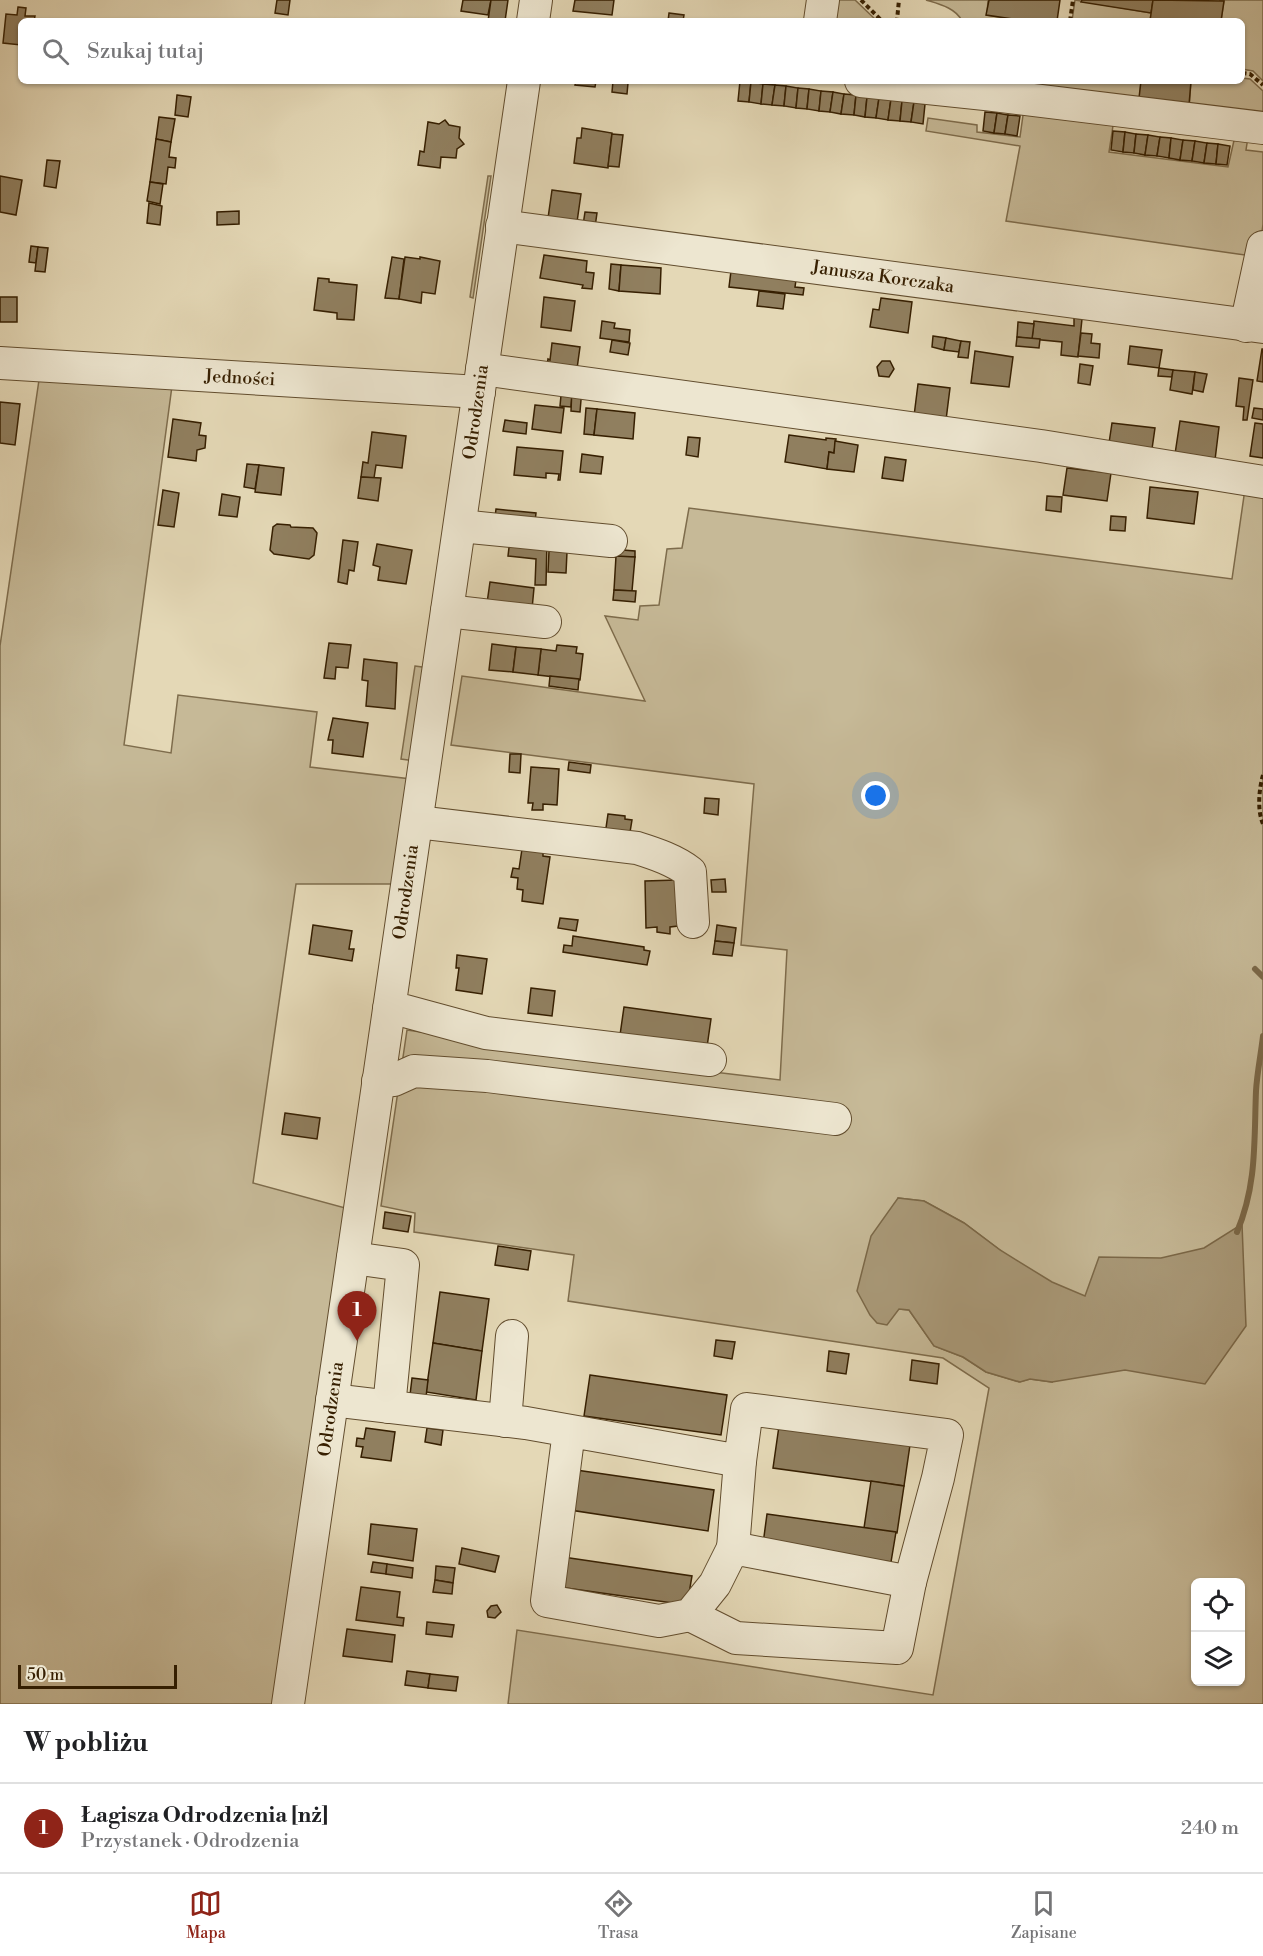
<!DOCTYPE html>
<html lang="pl">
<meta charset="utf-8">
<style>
:root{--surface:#fff;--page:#f6f6f6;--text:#202124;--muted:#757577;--line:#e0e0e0;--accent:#8f2418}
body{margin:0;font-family:"Libre Bodoni",serif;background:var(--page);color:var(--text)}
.controls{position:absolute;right:18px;bottom:18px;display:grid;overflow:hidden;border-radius:9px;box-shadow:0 2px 4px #0004}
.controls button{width:54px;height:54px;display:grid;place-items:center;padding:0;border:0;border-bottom:2px solid var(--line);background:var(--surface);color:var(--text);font:30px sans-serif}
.scale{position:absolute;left:18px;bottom:15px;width:159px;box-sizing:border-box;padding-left:6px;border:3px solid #361f01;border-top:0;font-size:16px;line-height:21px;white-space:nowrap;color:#361f01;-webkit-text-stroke:4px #ede6d0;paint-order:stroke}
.you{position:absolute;left:876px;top:796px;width:21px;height:21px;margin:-15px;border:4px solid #fff;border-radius:50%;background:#1a73e8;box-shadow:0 0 0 9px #1a73e833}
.badge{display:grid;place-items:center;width:39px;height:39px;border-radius:50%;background:var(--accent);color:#fff;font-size:20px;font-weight:700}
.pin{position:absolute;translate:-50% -50px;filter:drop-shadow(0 2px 3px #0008)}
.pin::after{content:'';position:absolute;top:32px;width:21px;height:18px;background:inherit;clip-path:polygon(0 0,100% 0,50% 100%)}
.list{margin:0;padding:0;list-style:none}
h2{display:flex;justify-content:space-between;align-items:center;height:78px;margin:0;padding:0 24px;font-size:26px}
h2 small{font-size:20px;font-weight:400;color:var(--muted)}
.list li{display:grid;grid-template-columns:39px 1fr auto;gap:18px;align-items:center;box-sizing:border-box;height:90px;padding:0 24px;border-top:2px solid var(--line)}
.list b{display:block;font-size:22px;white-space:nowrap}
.list p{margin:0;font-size:20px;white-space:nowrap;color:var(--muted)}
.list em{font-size:20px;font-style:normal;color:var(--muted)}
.icon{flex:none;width:33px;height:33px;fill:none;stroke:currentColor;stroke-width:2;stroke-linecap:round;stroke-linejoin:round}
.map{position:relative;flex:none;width:1263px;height:1704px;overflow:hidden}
.search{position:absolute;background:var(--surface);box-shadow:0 2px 4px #0004;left:18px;right:18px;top:18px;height:66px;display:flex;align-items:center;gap:15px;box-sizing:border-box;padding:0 21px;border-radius:9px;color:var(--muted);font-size:22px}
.sheet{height:168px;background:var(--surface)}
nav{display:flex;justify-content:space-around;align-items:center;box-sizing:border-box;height:84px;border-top:2px solid var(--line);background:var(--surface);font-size:16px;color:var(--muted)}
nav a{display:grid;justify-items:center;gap:3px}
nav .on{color:var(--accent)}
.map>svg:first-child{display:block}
.green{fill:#c6b997;stroke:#7e6c4c;stroke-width:1.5;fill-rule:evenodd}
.water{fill:#a99978;stroke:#7b6848;stroke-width:1.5}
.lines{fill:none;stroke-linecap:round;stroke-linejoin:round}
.stream{stroke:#7b6848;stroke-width:6}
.building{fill:#907f5f;stroke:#361f01;stroke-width:1.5}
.minor-casing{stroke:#624d2e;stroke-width:34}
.path{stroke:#361f01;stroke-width:4;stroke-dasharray:4.5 3;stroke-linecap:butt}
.minor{stroke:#ede6d0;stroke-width:32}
.labels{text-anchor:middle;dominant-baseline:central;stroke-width:4.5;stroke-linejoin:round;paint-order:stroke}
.street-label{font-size:18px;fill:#361f01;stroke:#ede6d0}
</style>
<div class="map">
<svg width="1263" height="1704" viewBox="0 0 1263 1704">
<rect width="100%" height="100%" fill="#e4d8b6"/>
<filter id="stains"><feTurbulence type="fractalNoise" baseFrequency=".00333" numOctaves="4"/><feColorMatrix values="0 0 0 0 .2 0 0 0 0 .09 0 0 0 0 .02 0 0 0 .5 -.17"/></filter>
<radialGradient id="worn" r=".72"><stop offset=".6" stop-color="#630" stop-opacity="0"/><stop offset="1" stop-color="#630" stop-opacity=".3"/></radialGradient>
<!-- green -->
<g class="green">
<polygon points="833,0 855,0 877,21 830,21"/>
<path d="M926,0H988L987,15L1027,21H962C956,8 939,4 926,0Z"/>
<polygon points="1075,0 1151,13 1150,21 1072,21"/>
<polygon points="1219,0 1263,0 1263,81 1253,71 1242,69 1242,21 1221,21 1224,1"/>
<polygon points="1242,78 1250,79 1263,91 1263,114 1189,110 1191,81 1242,81"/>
<polygon points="997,81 1141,81 1139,103"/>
<polygon points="1024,108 1114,119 1109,152 1228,167 1235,136 1248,137 1246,150 1263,152 1263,224 1259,257 1006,221 1020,146 926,131 928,118 977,125 977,132 1020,137"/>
<polygon points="488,176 491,176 473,298 470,297"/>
<polygon points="39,380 172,386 124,745 171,753 178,695 317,712 310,767 411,779 396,884 296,884 253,1183 349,1209 277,1704 0,1704 0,646"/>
<path d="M1245,489L1263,491V1704H508L517,1630L933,1695L989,1388L943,1358L568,1301L574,1255L414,1232L415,1213L381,1206L407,1030L613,1060L780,1080L787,950L741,945L754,784L451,745L462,676L645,701L605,616L638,620L640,606L659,605L667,549L682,548L689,508L1232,579ZM898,1198L924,1201L964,1223L1000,1250L1052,1382L1030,1379L1019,1382L986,1372L963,1357L934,1346L909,1310L899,1309ZM1196,1582H1240V1682H1196Z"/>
<polygon points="415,666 429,668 415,761 401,759"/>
</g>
<!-- water -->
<polygon class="water" points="898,1198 924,1201 964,1223 1000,1250 1052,1282 1085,1296 1099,1257 1161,1258 1204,1248 1242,1224 1246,1326 1205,1384 1125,1370 1052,1382 1030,1379 1020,1382 986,1372 963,1357 934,1346 909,1310 899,1309 887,1325 877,1323 870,1315 857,1291 871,1236"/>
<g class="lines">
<!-- stream -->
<g class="stream">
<polyline points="1255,969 1263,977"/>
<path d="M1237,1232C1257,1185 1254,1141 1256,1091C1257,1073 1261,1054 1263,1036"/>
</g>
</g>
<!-- building -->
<g class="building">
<polygon points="277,0 290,0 288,15 275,13"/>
<polygon points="463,0 491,0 488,15 461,11"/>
<polygon points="491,0 508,0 505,21 480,21 488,21"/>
<polygon points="575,0 614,0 612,15 573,11"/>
<polygon points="989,0 1060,0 1057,21 1027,21 986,15"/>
<polygon points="1082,0 1153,0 1151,13 1081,2"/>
<polygon points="1153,0 1224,1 1221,21 1150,21"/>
<polygon points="18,7 26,8 25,16 35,16 34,21 21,21 21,45 3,43 6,14 17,15"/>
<polygon points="669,13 684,15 683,21 668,21"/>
<polygon points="576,81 596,81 595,87 575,85"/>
<polygon points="613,81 628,83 627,94 612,92"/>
<polygon points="740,81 751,82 749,102 738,101"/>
<polygon points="1141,81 1191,81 1189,105 1139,98"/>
<polygon points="751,82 763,84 761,104 749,102"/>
<polygon points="763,84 775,85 772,105 761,104"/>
<polygon points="775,85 786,86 784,106 772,105"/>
<polygon points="786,86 798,88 796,108 784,106"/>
<polygon points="798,88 809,89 807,109 796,108"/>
<polygon points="809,89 821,91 819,111 807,109"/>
<polygon points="821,91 833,92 830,112 819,111"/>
<polygon points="833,92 844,94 841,114 830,112"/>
<polygon points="844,94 856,95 854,115 841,114"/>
<polygon points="177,95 191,97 188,117 175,115"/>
<polygon points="856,95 867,97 865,117 854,115"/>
<polygon points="867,97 879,98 876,118 865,117"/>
<polygon points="879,98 891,99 888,120 876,118"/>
<polygon points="891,99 902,101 900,121 888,120"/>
<polygon points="902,101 914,102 911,122 900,121"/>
<polygon points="914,102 925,104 923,124 911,122"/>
<polygon points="985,112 997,113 994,133 983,131"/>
<polygon points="997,113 1008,115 1005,134 994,133"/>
<polygon points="1008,115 1020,116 1017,136 1005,134"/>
<polygon points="159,117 175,119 171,142 156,139"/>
<polygon points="445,120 449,125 460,127 459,138 464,144 457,149 456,158 441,157 440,168 418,165 420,151 424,152 428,122 439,124"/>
<polygon points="582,128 612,133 608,168 574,163 577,138 581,138"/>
<polygon points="1113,131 1125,132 1123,152 1111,150"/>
<polygon points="1125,132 1136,134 1134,153 1123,152"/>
<polygon points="612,134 623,135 619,167 608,166"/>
<polygon points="1136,134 1148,135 1145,155 1134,153"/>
<polygon points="1148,135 1160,137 1157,156 1145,155"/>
<polygon points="1160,137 1171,138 1169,158 1157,156"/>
<polygon points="1171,138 1183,140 1180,160 1169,158"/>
<polygon points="156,139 171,142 169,157 176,158 175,168 168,167 166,184 150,182"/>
<polygon points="1183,140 1195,141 1192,161 1180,160"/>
<polygon points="1195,141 1207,143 1204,163 1192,161"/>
<polygon points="1207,143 1218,144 1216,164 1204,163"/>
<polygon points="1218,144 1230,146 1227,165 1216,164"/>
<polygon points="47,160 60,161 56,188 44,186"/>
<polygon points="0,176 22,180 16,215 0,212"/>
<polygon points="150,182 163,184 160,204 147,201"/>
<polygon points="552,190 581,194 576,229 547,225"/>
<polygon points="149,203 162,206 160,225 147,223"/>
<polygon points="239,211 239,224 217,225 217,212"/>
<polygon points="585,212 597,213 594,234 582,232"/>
<polygon points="31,246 38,247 36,263 29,262"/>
<polygon points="38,247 48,248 45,272 35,271"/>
<polygon points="544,255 587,261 586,272 594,273 592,289 582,288 583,285 540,278"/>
<polygon points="392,257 404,259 399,299 385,298"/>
<polygon points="405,257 420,259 420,257 440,261 435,294 422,292 421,303 399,299"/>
<polygon points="611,264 621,265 619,291 609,289"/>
<polygon points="621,265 661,268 660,294 619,291"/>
<polygon points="731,271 797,273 795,287 804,288 803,295 729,287"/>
<polygon points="318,278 329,279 329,282 357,285 354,320 337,319 337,313 314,310"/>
<polygon points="759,291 785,294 783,309 757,306"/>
<rect x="0" y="297" width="17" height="25"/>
<polygon points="544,297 575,301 571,331 541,327"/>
<polygon points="881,298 912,302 908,333 870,327 873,309 879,310"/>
<polygon points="1074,318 1082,319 1078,357 1061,355 1062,342 1032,339 1034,321 1074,326"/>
<polygon points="602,321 615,323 614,328 630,330 629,342 600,338"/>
<polygon points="1018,322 1034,324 1032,339 1017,337"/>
<polygon points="1081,333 1092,334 1091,343 1100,344 1099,358 1078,356"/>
<polygon points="933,336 946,338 944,350 932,347"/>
<polygon points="1017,337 1040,339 1039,348 1016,346"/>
<polygon points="946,338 961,341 959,352 944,350"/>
<polygon points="612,340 630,343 628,355 610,352"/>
<polygon points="961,341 970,342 968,358 958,357"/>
<polygon points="552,343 580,347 576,376 546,372 548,359 550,360"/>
<polygon points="1130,346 1162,350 1159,368 1128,364"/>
<polygon points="1262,349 1263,349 1263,382 1257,381"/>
<polygon points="975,351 1013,357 1009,387 971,383"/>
<polygon points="882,361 890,361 894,369 889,377 879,376 877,367"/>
<polygon points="1080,364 1093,366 1090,385 1078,383"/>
<polygon points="1159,368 1173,370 1172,377 1158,376"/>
<polygon points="1173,370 1195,372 1192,394 1170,390"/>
<polygon points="1195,372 1207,374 1203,392 1193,390"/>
<polygon points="1239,378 1253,380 1247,420 1243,420 1244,407 1236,406"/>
<polygon points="918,384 950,388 946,420 914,416"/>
<polygon points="562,385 573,387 571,407 560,406"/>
<polygon points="572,387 582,388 580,412 571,411"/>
<polygon points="0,402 20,404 15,445 0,443"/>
<polygon points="535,405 564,408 561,433 532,429"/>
<polygon points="586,408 597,409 594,435 584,434"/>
<polygon points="1254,408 1263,409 1263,420 1252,418"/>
<polygon points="597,409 635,413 633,439 594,435"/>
<polygon points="173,419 201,423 199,435 206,436 205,448 197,450 196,461 168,457"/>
<polygon points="505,420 527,423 526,434 503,431"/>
<polygon points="1180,421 1219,427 1215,460 1175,454"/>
<polygon points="1112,423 1155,428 1152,449 1109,443"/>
<polygon points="1255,423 1263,424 1263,458 1250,456"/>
<polygon points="372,432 406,436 402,468 376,465 374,478 361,477 363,462 368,463"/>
<polygon points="789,435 826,440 826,438 836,439 834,453 829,452 827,469 785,462"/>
<polygon points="688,437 700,438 698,457 686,455"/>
<polygon points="835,441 858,445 854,472 827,469 829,452 834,453"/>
<polygon points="517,447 563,451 560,480 558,480 559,474 546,473 546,478 514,475"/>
<polygon points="582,454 603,457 601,474 580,472"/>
<polygon points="885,457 906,460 903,481 882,478"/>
<polygon points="247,464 259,465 255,489 244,487"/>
<polygon points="259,465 284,468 281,495 255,492"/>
<polygon points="1067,468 1111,473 1107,501 1063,495"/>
<polygon points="361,477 381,478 378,501 358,498"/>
<polygon points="1150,487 1198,492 1194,524 1147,518"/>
<polygon points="163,490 179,493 174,527 158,525"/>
<polygon points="222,494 240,497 237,517 219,515"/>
<polygon points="1047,496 1062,497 1061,512 1046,510"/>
<polygon points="496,509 536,513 534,530 494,526"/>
<polygon points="1111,516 1126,517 1125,531 1110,530"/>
<polygon points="277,524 290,525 291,527 313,528 317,533 314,555 309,559 274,554 270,550 273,527"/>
<polygon points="510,539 547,540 546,585 535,585 536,559 508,556"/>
<polygon points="343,540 358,542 354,571 349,570 347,584 338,582"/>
<polygon points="377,544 412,550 406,584 378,580 380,567 373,565"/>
<polygon points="610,549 635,551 635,557 609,557"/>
<polygon points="549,551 567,552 566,573 548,572"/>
<polygon points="616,556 635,557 632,591 614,590"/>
<polygon points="490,582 534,588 532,609 487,603"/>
<polygon points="614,590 636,591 635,602 613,600"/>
<polygon points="329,643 351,645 348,668 336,667 335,679 324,678"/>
<polygon points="492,644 516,647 513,672 489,670"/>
<polygon points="557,645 577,647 576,653 583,654 580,680 538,675 541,649 556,651"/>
<polygon points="516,647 541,649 538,675 513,672"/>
<polygon points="364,659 397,663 395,709 366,706 368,681 362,680"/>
<polygon points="550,676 579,679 578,690 549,686"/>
<polygon points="333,718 368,723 363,757 332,753 333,740 328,740"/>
<polygon points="510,754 521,754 520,773 509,772"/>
<polygon points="569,762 591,765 590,773 568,770"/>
<polygon points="531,767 559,769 557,805 543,804 543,810 532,810 533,803 528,803"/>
<polygon points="705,798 719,799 718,815 704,813"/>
<polygon points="608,814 625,816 625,819 632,820 630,832 605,835"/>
<polygon points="522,849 543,852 543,856 550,857 543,904 522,901 523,890 517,889 518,878 511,877 513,868 519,869"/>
<polygon points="725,879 726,892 712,892 711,880"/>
<polygon points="677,880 678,926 670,927 670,934 657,932 657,927 646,928 645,881"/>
<polygon points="560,918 578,920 576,931 558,928"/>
<polygon points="313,925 352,931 349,949 354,949 352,961 309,954"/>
<polygon points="717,925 736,928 734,943 715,941"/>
<polygon points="573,936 644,947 644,950 650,951 647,965 563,952 564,945 572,946"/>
<polygon points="715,941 734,943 732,956 713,954"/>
<polygon points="457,955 487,959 482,994 456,990 459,968 456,968"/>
<polygon points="531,988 555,991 552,1016 528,1013"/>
<polygon points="624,1007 711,1019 707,1047 620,1035"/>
<polygon points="285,1113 320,1118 317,1139 282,1134"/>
<polygon points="385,1212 411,1216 408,1232 383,1228"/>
<polygon points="498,1246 531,1251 528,1270 495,1265"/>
<polygon points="440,1292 489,1299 482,1351 433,1343"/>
<polygon points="716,1340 735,1342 732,1359 714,1356"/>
<polygon points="433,1343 482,1351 476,1400 426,1392"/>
<polygon points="829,1351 849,1354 846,1374 827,1371"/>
<polygon points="912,1360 939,1364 937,1384 910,1380"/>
<polygon points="590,1375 727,1395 721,1435 584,1416"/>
<polygon points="412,1378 428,1380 426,1397 410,1395"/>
<polygon points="779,1426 910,1445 904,1486 773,1468"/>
<polygon points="366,1428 395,1432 391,1461 361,1457 363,1447 356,1446 357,1438 364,1439"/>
<polygon points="427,1428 443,1430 441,1445 425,1442"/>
<polygon points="576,1470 714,1490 708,1531 570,1510"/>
<polygon points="871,1481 904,1486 897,1533 864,1528"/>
<polygon points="767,1514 896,1532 891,1562 763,1544"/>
<polygon points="371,1524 417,1529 413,1561 368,1554"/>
<polygon points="462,1548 499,1556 495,1572 459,1564"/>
<polygon points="563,1557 692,1576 687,1605 559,1587"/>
<polygon points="373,1562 387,1564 386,1574 371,1572"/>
<polygon points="387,1564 413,1568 412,1578 386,1574"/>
<polygon points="436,1566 455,1568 453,1583 435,1580"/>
<polygon points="435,1580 453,1583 452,1594 433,1592"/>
<polygon points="361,1587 400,1592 397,1617 404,1618 403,1626 356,1620"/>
<polygon points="497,1605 501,1612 495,1618 488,1617 487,1611 491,1606"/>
<polygon points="427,1622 454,1625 452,1637 426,1634"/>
<polygon points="347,1629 395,1635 392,1662 343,1656"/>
<polygon points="407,1671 430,1674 428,1688 405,1685"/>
<polygon points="430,1674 458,1677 456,1691 428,1688"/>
</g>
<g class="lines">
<defs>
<g id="minor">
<polyline points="533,21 536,0"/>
<polyline points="820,21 823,0"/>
<polyline points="861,81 985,94 1263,128"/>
<polyline points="502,226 1263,327"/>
<polyline points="1246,326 1263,247"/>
<polyline points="0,363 479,392"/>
<polyline points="482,369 1041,446 1263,482"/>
<polyline points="460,526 611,541"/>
<polyline points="447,611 545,622"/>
<path d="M417,822L637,848C656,854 674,860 690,872L693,922"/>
<polyline points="389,1009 405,1011 486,1033 710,1060"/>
<polyline points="378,1081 394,1080 414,1071 487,1076 835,1119"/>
<polyline points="353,1258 403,1265 389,1407"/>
<polyline points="332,1400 526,1423 740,1461 747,1409 947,1435 938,1478 910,1582 733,1548 715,1584 690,1615 659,1621 547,1601 569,1431"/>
<polyline points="505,1421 512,1336"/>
<polyline points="733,1548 740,1461"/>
<polyline points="690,1615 736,1638 897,1648 910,1582"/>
<polyline points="288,1704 524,81"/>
</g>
</defs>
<!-- minor casing -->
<use href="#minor" class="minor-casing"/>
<!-- path -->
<g class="path">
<polyline points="861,0 882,21"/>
<polyline points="895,21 897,20 899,0"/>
<polyline points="1070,21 1073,0"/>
<polyline points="1242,73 1250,74 1263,85"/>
<path d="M1263,775C1259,789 1257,810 1263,824"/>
</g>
<!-- minor -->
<use href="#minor" class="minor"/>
</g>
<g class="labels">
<!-- street labels -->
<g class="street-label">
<text transform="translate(883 277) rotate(8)">Janusza Korczaka</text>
<text transform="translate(240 378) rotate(3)">Jedności</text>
<text transform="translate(476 412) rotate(-82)">Odrodzenia</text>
<text transform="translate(406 892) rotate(-82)">Odrodzenia</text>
<text transform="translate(331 1409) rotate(-82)">Odrodzenia</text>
</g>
</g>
<rect width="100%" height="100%" filter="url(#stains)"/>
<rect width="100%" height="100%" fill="url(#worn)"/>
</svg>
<div class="controls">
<button><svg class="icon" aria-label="locate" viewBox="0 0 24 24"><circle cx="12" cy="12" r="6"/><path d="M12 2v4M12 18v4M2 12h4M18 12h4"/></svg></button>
<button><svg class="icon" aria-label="layers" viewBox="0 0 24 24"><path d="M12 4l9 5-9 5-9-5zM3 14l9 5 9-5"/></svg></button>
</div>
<div class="scale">50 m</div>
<div class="you"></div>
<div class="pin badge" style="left:357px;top:1341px">1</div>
<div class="search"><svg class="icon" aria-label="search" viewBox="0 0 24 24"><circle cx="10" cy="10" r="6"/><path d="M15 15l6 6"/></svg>Szukaj tutaj</div>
</div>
<section class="sheet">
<h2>W pobliżu<small></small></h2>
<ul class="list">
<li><span class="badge">1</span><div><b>Łagisza Odrodzenia [nż]</b><p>Przystanek · Odrodzenia</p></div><em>240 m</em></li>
</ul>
</section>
<nav>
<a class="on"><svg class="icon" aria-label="map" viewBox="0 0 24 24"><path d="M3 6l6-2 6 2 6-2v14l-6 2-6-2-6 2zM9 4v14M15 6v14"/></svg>Mapa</a>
<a><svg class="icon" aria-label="directions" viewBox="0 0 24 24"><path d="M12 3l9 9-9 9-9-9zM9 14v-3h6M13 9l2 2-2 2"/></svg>Trasa</a>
<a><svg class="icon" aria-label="saved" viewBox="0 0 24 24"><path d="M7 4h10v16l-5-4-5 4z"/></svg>Zapisane</a>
</nav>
